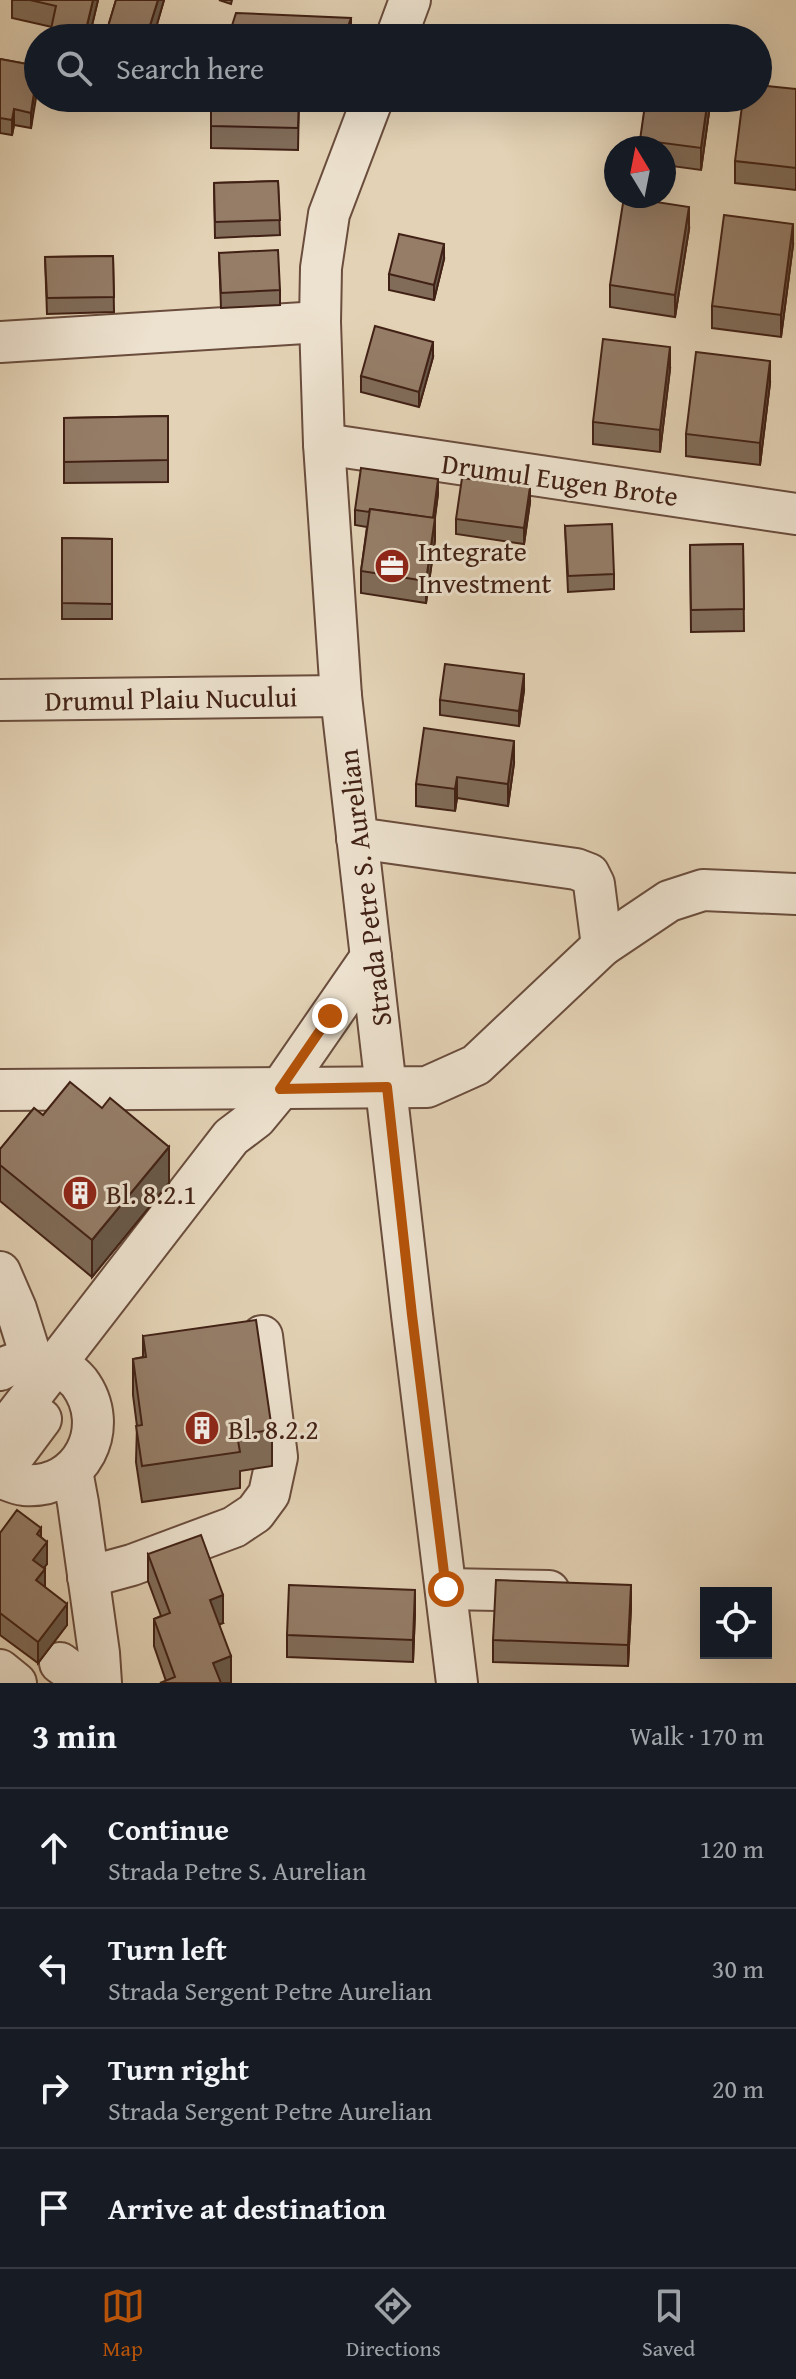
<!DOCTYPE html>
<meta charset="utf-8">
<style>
:root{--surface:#171b24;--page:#242831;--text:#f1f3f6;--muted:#9ea1a6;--line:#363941;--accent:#b45309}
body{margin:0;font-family:"Gentium Book Plus",serif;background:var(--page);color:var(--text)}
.controls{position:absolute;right:24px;bottom:24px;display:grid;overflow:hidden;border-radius:0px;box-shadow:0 8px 32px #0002}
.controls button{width:72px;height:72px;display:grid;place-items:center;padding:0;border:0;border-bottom:2px solid var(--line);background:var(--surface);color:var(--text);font:40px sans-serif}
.compass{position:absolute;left:604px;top:136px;width:72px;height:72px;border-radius:50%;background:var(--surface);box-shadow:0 8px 32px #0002;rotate:350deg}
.stop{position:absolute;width:24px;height:24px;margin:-18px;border:6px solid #b45309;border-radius:50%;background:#fff}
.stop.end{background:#b45309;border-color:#fff;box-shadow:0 2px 8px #0008}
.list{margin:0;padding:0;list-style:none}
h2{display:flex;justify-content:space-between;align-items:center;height:104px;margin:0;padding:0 32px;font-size:34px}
h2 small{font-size:26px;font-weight:400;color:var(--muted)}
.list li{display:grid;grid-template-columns:52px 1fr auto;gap:24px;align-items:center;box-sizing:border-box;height:120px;padding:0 32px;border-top:2px solid var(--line)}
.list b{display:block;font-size:30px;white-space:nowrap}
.list p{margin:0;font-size:26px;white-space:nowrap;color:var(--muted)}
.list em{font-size:26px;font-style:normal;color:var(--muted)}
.icon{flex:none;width:44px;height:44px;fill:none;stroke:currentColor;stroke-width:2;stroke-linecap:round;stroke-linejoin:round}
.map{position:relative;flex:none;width:796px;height:1683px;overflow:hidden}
.search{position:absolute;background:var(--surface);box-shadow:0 8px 32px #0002;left:24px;right:24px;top:24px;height:88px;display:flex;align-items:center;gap:20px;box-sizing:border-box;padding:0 28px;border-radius:44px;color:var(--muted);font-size:30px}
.sheet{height:584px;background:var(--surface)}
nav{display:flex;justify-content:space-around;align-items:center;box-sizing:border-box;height:112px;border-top:2px solid var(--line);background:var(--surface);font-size:22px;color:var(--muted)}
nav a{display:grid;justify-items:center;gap:4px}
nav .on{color:var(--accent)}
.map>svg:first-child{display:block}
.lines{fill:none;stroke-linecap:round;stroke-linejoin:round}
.minor-casing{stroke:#6a4d3d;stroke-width:44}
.minor{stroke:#ede2cf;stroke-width:40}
.wall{fill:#806c59;stroke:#412115;stroke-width:2}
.shaded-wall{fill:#685849;stroke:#412115;stroke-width:2}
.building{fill:#957d68;stroke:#412115;stroke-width:2}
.route{stroke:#b45309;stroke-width:10}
.labels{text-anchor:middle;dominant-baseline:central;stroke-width:6;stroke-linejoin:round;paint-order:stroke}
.street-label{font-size:28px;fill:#412115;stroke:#ede2cf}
.poi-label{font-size:28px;fill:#412115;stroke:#ede2cf;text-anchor:start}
</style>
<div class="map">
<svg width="796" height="1683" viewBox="0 0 796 1683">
<rect width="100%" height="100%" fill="#e3d2b5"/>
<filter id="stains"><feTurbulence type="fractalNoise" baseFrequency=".0025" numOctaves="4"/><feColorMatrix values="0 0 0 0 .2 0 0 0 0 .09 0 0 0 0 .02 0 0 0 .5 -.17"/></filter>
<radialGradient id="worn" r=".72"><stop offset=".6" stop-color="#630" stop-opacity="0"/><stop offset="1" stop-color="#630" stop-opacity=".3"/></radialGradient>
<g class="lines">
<defs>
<g id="minor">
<polyline points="396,38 410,0"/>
<polyline points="373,98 329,214 321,268 320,322 324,444 341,696 412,1315 457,1683"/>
<polyline points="0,342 320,322"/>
<polyline points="324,444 796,514"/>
<polyline points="0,700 341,696"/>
<polyline points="357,838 576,869 589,874 594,884 602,946"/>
<polyline points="0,1090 427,1087 476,1065 602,946 669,901 703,890 796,894"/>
<polyline points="0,1272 16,1309 32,1360"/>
<path d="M0,1370C15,1361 31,1360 48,1363C60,1365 71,1373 79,1382C113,1427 81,1490 24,1485C16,1484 7,1480 0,1477"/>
<polyline points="0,1436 231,1137 256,1118 280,1089 371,957"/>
<polyline points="72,1471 78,1503 99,1653 101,1683"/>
<polyline points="0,1474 41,1419"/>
<polyline points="88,1577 132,1565 234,1527 255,1513 269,1494 277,1457 262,1336"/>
<polyline points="446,1589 549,1591"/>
<polyline points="60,1663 71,1671 74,1683"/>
<polyline points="0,1670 16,1683"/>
</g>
</defs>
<!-- minor casing -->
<use href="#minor" class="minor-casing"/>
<!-- minor -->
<use href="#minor" class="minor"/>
</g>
<!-- wall -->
<g class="wall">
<polygon points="12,0 98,0 89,38 52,27 12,18"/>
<polygon points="116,0 164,0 153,38 107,38 107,30"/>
<polygon points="219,0 232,0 231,4"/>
<polygon points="0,59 38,66 31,128 14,125 12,135 0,133"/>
<polygon points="796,89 796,190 735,183 735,161"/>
<polygon points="211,98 299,98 298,150 211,148"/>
<polygon points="646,98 711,98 701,170 664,165 664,148 640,148"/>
<polygon points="278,181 280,235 215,238 214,183"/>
<polygon points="689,229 675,317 610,307 610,285"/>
<polygon points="793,245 781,337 712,328 712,306"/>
<polygon points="219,253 280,290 280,305 221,308"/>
<polygon points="113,256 114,312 47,314 45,257"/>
<polygon points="444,259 434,300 389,290 389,274"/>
<polygon points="433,357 419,407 361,392 361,376"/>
<polygon points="670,369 660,452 593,444 593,422"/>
<polygon points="770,383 760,465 686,456 686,434"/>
<polygon points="168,416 168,482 64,483 64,418"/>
<polygon points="438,494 435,518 435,540 426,603 361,593 361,571 367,527 355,525 355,510"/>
<polygon points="530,502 524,544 456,534 456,519"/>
<polygon points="565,526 614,574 614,589 568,592"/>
<polygon points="62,538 112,539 112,619 62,619"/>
<polygon points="743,544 744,631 691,632 690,545"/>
<polygon points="524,690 519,726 440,715 440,700"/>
<polygon points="514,763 508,806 457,798 455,811 416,806 416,784"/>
<polygon points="43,1115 169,1183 92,1277 0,1201 0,1149"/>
<polygon points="143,1336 272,1430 272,1466 240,1471 240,1488 142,1502 136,1462 137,1426 133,1395 133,1359 143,1357"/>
<polygon points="0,1533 41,1538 47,1564 43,1568 45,1587 67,1625 38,1663 0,1635"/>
<polygon points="148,1554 223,1623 219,1624 231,1683 166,1681 154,1646 154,1619 161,1616 148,1581"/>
<polygon points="631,1607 628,1666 493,1662 493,1640"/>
<polygon points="415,1612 413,1662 287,1657 287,1635"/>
</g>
<!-- shaded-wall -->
<g class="shaded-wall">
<polygon points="93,0 98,0 89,38 84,38"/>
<polygon points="158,0 164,0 153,38 146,38"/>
<polygon points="351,18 351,38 344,38"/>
<polygon points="38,71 38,86 31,128 31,113"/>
<polygon points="708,98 711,98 701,170 701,148"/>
<polygon points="14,109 14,125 12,135 12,120"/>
<polygon points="689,207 689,229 675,317 675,295"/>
<polygon points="793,224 793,245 781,337 781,315"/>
<polygon points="444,244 444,259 434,300 434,285"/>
<polygon points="433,342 433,357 419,407 419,392"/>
<polygon points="670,347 670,369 660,452 660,430"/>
<polygon points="770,361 770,383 760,465 760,443"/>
<polygon points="438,479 438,494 432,536 432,521"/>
<polygon points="530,487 530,502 524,544 524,528"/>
<polygon points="435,518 435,540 426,603 426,581"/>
<polygon points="524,674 524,690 519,726 519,711"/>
<polygon points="514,741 514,763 508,806 508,784"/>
<polygon points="457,777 457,798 455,811 455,789"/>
<polygon points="169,1147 169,1183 92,1277 92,1240"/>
<polygon points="41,1528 41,1549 47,1542 47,1564 33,1582 33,1560 37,1534"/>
<polygon points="45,1569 45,1591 36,1580"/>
<polygon points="631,1585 631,1607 628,1666 628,1645"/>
<polygon points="415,1590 415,1612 413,1662 413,1640"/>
<polygon points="223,1595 223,1623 210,1628 210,1600"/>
<polygon points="67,1604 67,1625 38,1663 38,1642"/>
<polygon points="231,1656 231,1683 213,1683 213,1663"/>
</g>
<!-- building -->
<g class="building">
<polygon points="30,0 93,0 84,38 49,38 56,6"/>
<polygon points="116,0 158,0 146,38 135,38 107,30"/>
<polygon points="236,13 351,18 344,38 228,38"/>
<polygon points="0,59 38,66 31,113 14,109 12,120 0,118"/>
<polygon points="758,85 796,89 796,168 735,161 743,98 758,98"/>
<polygon points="211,98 299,98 298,128 211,126"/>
<polygon points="646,98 708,98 701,148 640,140"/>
<polygon points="278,181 280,220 215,222 214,183"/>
<polygon points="624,197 689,207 675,295 610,285"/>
<polygon points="724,215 793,224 781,315 712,306"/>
<polygon points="399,234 444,244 434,285 389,274"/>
<polygon points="278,250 280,290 221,293 219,253"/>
<polygon points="113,256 114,297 47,298 45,257"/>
<polygon points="375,326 433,342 419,392 361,376"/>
<polygon points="603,339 670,347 660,430 593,422"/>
<polygon points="696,352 770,361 760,443 686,434"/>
<polygon points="168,416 168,460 64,462 64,418"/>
<polygon points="361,468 438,479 433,518 370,509 369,512 355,510"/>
<polygon points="462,478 530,487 524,528 456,519"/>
<polygon points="370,509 435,518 426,581 361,571"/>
<polygon points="612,524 614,574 568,576 565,526"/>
<polygon points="62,538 112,539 112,604 62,603"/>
<polygon points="743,544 744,609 691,610 690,545"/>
<polygon points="445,664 524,674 519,711 440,700"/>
<polygon points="424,728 514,741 508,784 457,777 455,789 416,784"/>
<polygon points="70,1082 102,1108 110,1098 169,1147 92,1240 0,1165 0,1149 34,1108 43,1115"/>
<polygon points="256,1320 272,1430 237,1435 240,1452 142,1466 136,1426 142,1425 133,1359 146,1357 143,1336"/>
<polygon points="17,1510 41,1528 37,1534 47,1542 33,1560 45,1569 36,1580 67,1604 38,1642 0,1613 0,1533"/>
<polygon points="201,1535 223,1595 210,1600 231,1656 213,1663 221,1683 160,1683 175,1677 154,1619 170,1613 148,1554"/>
<polygon points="496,1580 631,1585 628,1645 493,1640"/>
<polygon points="289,1585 415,1590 413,1640 287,1635"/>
</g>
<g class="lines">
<!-- route -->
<polyline class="route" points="330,1016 280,1089 387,1087 412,1315 446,1589"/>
</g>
<!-- icons -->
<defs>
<symbol id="office-disc" viewBox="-11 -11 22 22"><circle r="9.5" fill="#8f2418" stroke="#ede2cf"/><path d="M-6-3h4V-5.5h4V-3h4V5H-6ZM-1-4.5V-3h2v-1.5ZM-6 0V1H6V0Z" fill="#fff"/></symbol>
<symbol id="building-disc" viewBox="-11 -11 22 22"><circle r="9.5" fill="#8f2418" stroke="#ede2cf"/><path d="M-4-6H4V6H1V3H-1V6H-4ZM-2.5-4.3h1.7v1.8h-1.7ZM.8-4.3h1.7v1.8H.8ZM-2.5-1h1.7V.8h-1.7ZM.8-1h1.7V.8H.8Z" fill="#fff"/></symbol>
</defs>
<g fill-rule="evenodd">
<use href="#office-disc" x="372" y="546" width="40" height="40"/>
<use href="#building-disc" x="60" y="1173" width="40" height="40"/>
<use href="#building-disc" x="182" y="1408" width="40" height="40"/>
</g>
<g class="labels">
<!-- street labels -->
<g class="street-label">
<text transform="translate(560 479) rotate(8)">Drumul Eugen Brote</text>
<text transform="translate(171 698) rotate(-1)">Drumul Plaiu Nucului</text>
<text transform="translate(364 888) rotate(-97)">Strada Petre S. Aurelian</text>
</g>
<!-- poi labels -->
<g class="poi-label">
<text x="418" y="550">Integrate<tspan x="418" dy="32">Investment</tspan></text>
<text x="106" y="1193">Bl. 8.2.1</text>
<text x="228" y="1428">Bl. 8.2.2</text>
</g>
</g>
<rect width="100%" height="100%" filter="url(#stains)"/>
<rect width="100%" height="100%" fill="url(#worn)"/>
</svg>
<div class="controls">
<button><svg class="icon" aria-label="locate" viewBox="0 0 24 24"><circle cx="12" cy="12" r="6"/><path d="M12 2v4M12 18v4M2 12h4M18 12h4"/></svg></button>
</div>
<svg class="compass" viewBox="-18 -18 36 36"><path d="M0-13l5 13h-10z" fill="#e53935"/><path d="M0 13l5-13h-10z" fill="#9ea1a6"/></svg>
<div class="stop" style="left:446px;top:1589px"></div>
<div class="stop end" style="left:330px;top:1016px"></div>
<div class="search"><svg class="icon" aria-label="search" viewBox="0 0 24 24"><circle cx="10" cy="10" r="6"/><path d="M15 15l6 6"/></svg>Search here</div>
</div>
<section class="sheet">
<h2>3 min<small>Walk · 170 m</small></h2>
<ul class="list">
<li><svg class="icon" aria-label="ahead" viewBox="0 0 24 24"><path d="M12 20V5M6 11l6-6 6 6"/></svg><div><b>Continue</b><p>Strada Petre S. Aurelian</p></div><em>120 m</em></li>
<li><svg class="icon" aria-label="left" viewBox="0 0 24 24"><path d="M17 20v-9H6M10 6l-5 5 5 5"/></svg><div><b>Turn left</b><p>Strada Sergent Petre Aurelian</p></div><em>30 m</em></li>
<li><svg class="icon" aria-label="right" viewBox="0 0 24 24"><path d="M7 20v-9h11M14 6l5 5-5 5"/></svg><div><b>Turn right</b><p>Strada Sergent Petre Aurelian</p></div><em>20 m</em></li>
<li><svg class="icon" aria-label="arrive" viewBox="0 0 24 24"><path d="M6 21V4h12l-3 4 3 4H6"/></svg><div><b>Arrive at destination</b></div></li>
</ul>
</section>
<nav>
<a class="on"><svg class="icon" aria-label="map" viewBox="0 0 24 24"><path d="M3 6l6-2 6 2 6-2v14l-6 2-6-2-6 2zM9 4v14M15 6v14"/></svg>Map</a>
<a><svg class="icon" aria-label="directions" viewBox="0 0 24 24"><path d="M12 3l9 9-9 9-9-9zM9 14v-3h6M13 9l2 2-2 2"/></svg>Directions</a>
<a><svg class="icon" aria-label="saved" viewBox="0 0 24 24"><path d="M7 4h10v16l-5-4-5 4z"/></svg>Saved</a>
</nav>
